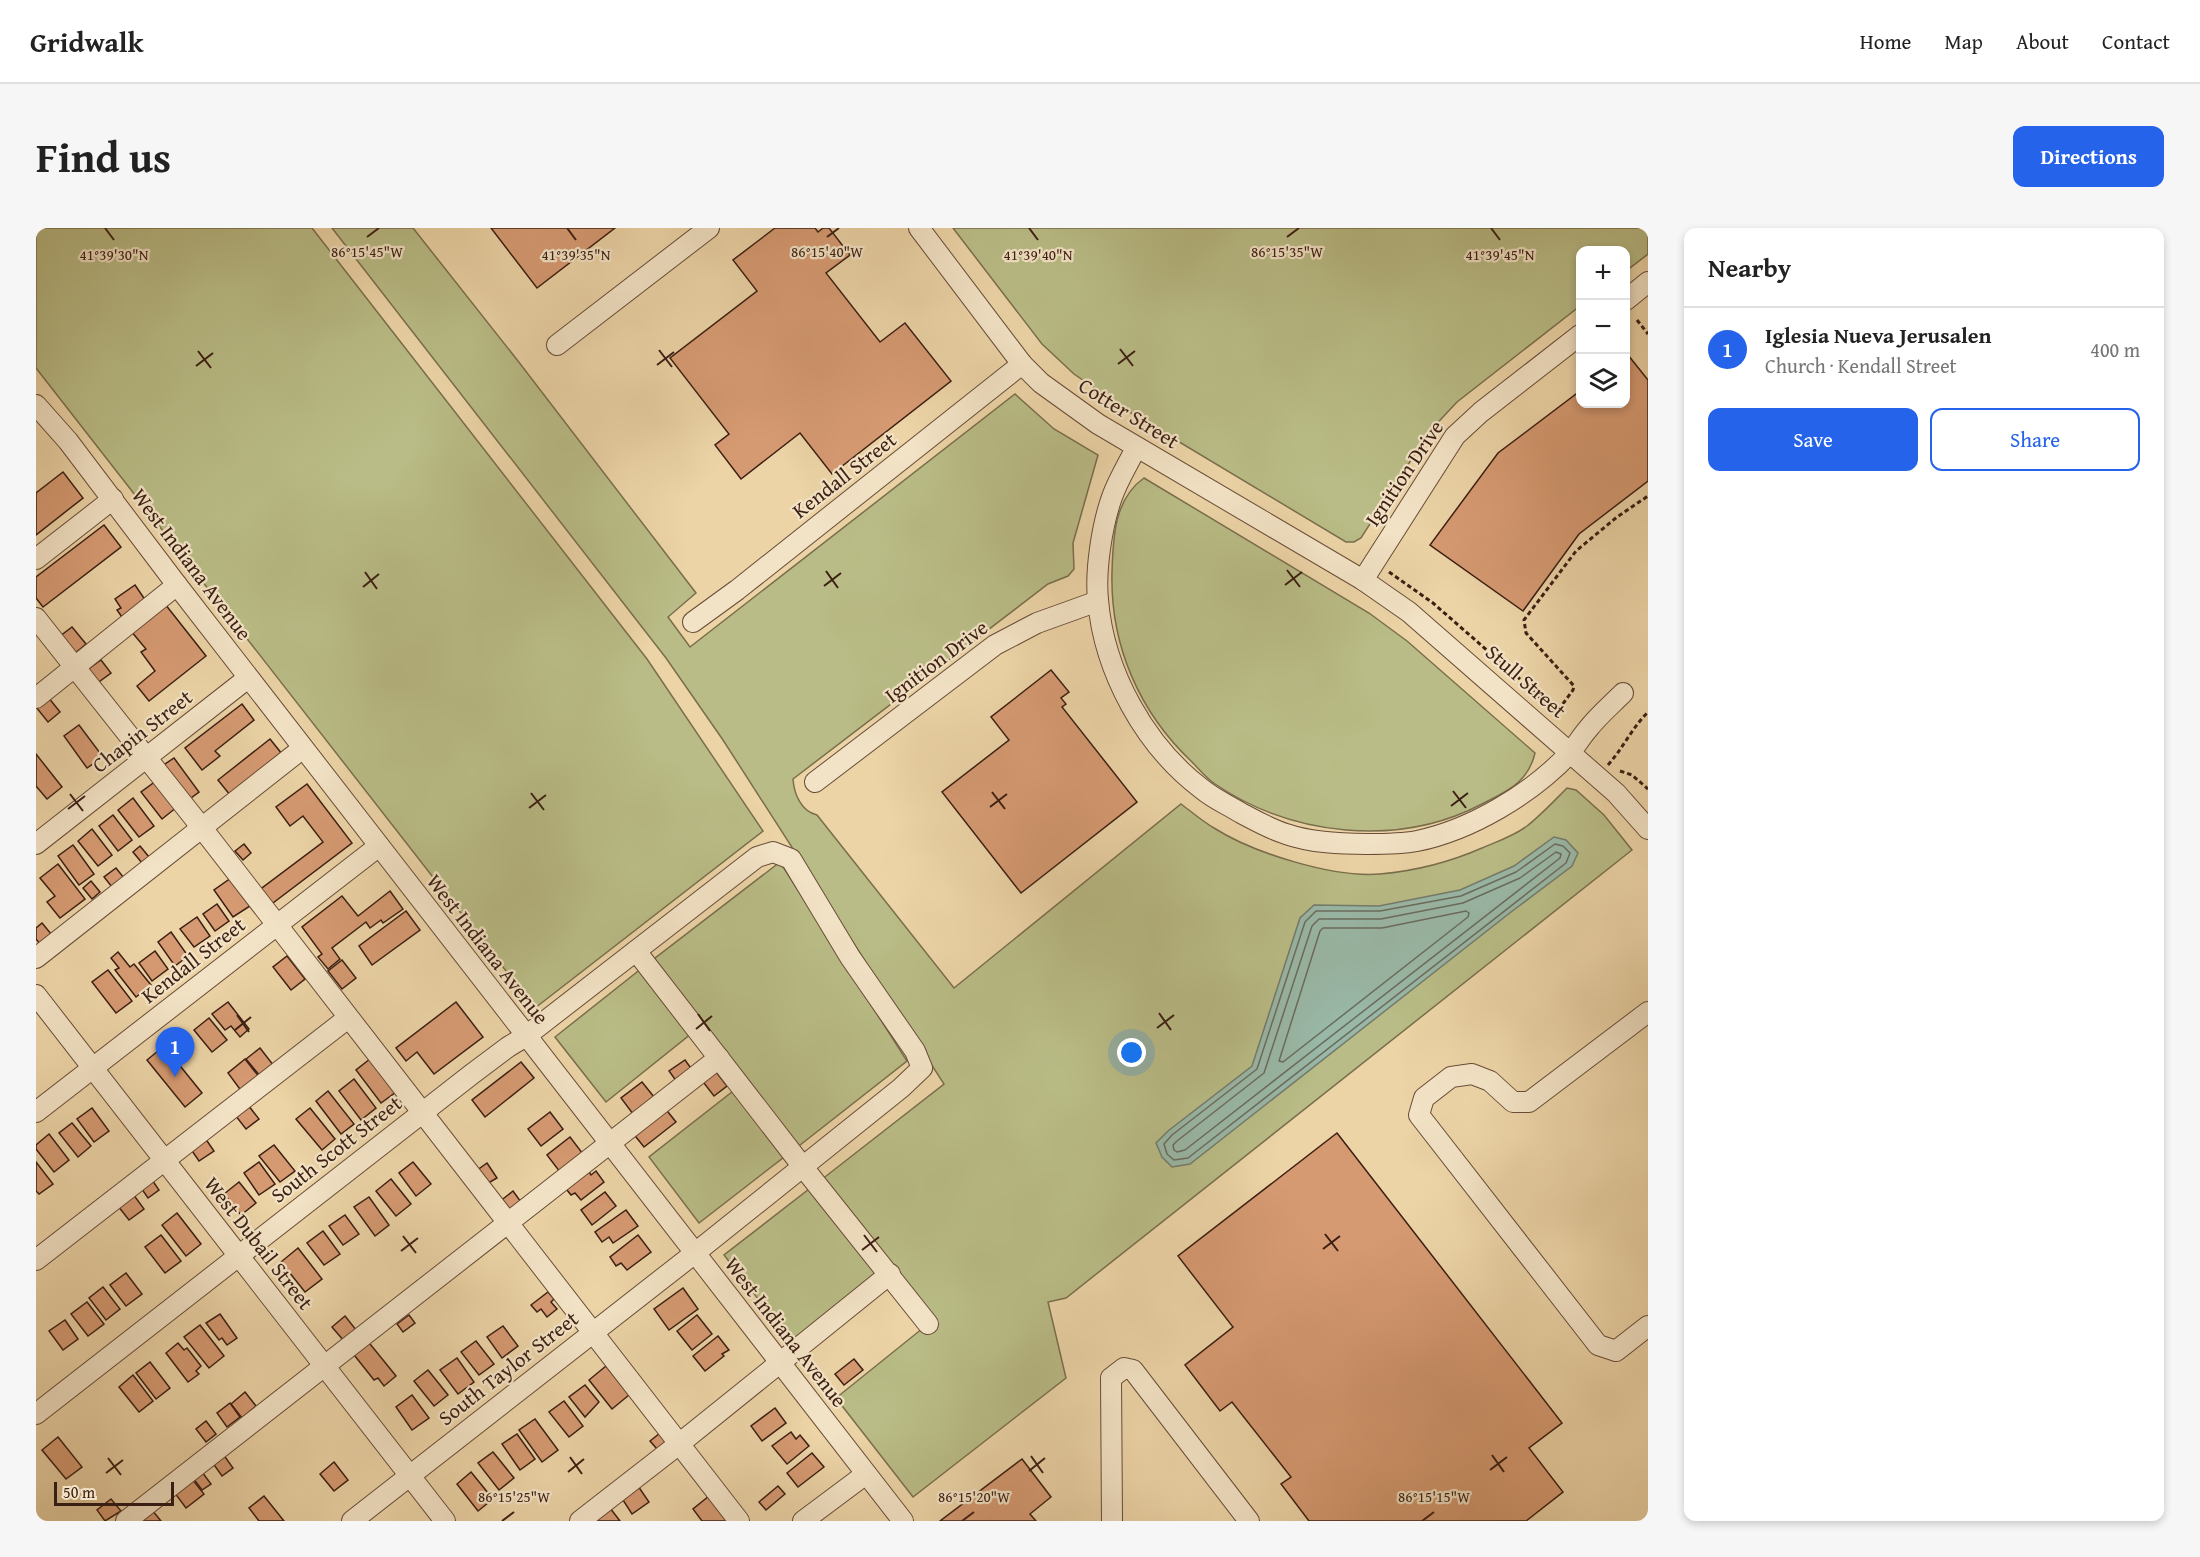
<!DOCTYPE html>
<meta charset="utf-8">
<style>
:root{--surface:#fff;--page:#f6f6f6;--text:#222;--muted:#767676;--line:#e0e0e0;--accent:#2563eb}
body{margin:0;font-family:"Gentium Book Plus",serif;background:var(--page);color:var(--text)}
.controls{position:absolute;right:18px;top:18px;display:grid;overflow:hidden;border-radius:12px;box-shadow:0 3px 9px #0003}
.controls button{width:54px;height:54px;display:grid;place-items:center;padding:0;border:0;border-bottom:2px solid var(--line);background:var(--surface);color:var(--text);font:30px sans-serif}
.scale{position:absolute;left:18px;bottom:15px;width:120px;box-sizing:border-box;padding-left:6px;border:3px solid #3c1f13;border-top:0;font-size:16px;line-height:21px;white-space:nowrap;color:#3c1f13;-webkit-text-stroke:4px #f3e3c6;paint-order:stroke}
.you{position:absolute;left:1096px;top:825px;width:21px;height:21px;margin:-15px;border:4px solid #fff;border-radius:50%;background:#1a73e8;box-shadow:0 0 0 9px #1a73e833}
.badge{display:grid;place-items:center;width:39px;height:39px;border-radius:50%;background:var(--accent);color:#fff;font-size:20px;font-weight:700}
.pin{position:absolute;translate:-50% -50px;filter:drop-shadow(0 2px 3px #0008)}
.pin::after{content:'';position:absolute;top:32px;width:21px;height:18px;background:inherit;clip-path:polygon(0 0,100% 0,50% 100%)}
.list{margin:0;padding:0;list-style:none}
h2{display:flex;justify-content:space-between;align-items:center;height:78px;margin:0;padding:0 24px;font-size:26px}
h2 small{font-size:20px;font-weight:400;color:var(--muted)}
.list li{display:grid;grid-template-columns:39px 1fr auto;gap:18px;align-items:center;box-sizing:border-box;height:84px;padding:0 24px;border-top:2px solid var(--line)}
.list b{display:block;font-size:22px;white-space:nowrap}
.list p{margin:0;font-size:20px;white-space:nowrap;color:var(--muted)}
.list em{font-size:20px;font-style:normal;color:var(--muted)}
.actions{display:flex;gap:12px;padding:18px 24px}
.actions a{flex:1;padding:14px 0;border:2px solid var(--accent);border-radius:12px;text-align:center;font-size:21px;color:var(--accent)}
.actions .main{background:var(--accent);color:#fff}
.icon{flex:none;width:33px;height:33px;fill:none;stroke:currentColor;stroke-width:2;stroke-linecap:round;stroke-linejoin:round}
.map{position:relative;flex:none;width:1612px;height:1293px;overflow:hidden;border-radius:12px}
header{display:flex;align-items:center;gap:36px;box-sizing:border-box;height:84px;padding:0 30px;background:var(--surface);border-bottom:2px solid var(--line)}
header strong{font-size:28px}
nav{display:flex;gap:33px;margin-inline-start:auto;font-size:21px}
.intro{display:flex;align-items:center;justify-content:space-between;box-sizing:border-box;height:144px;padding:0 36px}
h1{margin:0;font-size:42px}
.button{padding:15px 27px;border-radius:12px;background:var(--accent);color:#fff;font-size:21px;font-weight:700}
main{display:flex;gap:36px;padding:0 36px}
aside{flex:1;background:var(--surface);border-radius:12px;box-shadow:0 3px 9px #0003}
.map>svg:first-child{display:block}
.green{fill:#b9bc86;stroke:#7a6e4c;stroke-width:1.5}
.water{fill:#99b8a7;stroke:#747b6c;stroke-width:1.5}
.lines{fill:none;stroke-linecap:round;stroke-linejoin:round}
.shore{stroke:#6a6c5d;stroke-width:1.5}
.building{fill:#d69a72;stroke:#3c1f13;stroke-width:1.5}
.minor-casing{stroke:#684c38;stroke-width:22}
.path{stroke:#3c1f13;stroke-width:3;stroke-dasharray:4.5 3;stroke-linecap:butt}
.minor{stroke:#f3e3c6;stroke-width:20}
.ticks{fill:none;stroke:#3c1f13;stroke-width:2}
.labels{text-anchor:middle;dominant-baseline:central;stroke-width:4.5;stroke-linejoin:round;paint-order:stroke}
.street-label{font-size:21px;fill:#3c1f13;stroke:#f3e3c6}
.ticks-label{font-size:15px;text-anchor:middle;fill:#3c1f13;stroke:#f3e3c6;stroke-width:4.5;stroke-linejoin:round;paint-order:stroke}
</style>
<header>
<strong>Gridwalk</strong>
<nav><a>Home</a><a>Map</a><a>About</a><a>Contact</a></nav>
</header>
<div class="intro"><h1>Find us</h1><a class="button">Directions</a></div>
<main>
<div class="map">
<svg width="1612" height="1293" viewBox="0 0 1612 1293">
<rect width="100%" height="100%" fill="#ecd4a7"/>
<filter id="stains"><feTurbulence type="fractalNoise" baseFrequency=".00333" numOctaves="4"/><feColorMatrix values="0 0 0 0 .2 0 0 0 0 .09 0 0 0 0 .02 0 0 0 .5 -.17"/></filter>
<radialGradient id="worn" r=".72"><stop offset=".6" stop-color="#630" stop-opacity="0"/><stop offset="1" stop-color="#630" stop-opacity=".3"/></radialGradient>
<!-- green -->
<g class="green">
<polygon points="0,0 276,0 611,431 727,603 499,780 0,140"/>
<path d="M296,0H377L482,133L660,365L632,389L654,419L979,166L1018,201L1062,227L1037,315L1038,341L1032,348L1012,356L757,551C758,566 765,583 781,587L918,760L1145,576C1156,584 1166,593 1178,600C1217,625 1298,650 1344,646C1379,643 1414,634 1446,620C1460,614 1478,608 1491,598C1505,587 1518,573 1531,560L1540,562L1568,587L1596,622L1030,1070L1012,1074L1030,1150L877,1269L800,1170L897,1092L785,952L908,856L687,512L630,430Z"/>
<polygon points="917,0 1612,0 1612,26 1590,43 1590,22 1544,22 1544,78 1421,174 1393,204 1325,310 1318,314 1310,314 1095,185 1038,146 1006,116"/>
<path d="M1108,250L1333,385L1371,413L1499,525C1492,555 1471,563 1446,576C1362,620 1256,608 1179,556C1170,550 1163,541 1156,534C1103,484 1074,417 1076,344C1077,310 1078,271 1108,250Z"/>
<polygon points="744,634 871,833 759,921 614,734"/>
<polygon points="606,740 656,805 570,874 519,809"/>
<polygon points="701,860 752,926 663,995 613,929"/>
<polygon points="777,958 845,1045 758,1117 688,1027"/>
</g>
<!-- water -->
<polygon class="water" points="1518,609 1530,612 1542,625 1536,638 1475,684 1154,936 1136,939 1126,929 1120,915 1132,903 1216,838 1264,690 1278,677 1343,678 1424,662 1478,638"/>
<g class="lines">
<!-- shore -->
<g class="shore">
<polygon points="1519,616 1527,618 1534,625 1530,635 1152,930 1138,932 1131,926 1128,916 1136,907 1221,841 1269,694 1280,683 1344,683 1425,668 1480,644"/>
<polygon points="1520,624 1525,626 1524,630 1149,922 1141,924 1138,922 1137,917 1141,913 1228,845 1276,698 1283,691 1345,691 1427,675 1484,650"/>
<polygon points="1430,683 1433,685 1432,689 1247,834 1243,833 1284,703 1287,700 1346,700"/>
</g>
</g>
<!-- building -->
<g class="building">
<polygon points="455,0 579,0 501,60"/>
<polygon points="739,0 779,0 782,4 787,0 793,0 814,27 790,45 844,114 869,95 915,153 796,246 764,205 705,251 679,217 693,206 634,130 721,63 697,32"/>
<polygon points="1592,127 1612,152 1612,253 1543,306 1487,383 1394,317 1462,225 1544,163 1544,176 1590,176 1590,129"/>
<polygon points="27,244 47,270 0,307 0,265"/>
<polygon points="68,297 85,319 7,379 0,370 0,349"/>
<polygon points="99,357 112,376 88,392 81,382 85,380 79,371"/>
<polygon points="129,376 170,428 113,473 101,458 119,443 105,424 110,421 95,403"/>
<polygon points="36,399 50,416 37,427 23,409"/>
<polygon points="65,432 75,445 60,456 51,442"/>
<polygon points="1015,442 1033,464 1025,470 1030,476 1026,479 1101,574 985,665 906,564 973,512 955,489"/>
<polygon points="12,469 24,484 12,494 0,479"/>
<polygon points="206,476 218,492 179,523 184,528 166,542 149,520"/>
<polygon points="43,497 67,529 51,540 28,508"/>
<polygon points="234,511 246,526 194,567 182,552"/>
<polygon points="0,526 26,559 11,571 0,558"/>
<polygon points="138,530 163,564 151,573 126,538"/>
<polygon points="120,553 141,579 126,591 105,564"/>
<polygon points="271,556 316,615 233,678 222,663 287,614 267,588 254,598 240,579"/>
<polygon points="97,570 118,598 103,609 82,582"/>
<polygon points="77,587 96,612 82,623 63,598"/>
<polygon points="56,601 76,627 62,638 42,613"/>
<polygon points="208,616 215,625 207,632 199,623"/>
<polygon points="37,617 58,646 43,657 22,628"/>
<polygon points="104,618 113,629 106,635 97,624"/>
<polygon points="22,636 49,671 24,690 11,674 19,668 4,650"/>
<polygon points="80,640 88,650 76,659 68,649"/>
<polygon points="195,650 214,678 197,689 178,662"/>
<polygon points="55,653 64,664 56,671 47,660"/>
<polygon points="354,663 367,681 347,695 345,692 334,700 330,694 296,720 304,731 292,741 282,729 286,726 266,699 306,668 322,688"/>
<polygon points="181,676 193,693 179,703 167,686"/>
<polygon points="370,683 384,702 336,737 323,718"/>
<polygon points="161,689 174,708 158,719 144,701"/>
<polygon points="6,695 16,707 4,716 0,711 0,700"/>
<polygon points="135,704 152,728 139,738 122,714"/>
<polygon points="119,723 132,741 116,753 103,735"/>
<polygon points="82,724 94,739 98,736 115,757 100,769 79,742 83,740 75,730"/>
<polygon points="251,728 269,751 255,762 237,739"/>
<polygon points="306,732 320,750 306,761 292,743"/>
<polygon points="72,742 96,773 80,785 56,754"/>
<polygon points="192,774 213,801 204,809 195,798 189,802 176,786"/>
<polygon points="420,774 447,809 398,846 381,824 370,833 360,820"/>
<polygon points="173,790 191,812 176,824 158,802"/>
<polygon points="128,818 166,865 149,879 111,832"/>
<polygon points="224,820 238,838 224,848 210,831"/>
<polygon points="209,831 224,850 206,864 192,845"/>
<polygon points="334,831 360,864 345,875 320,842"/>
<polygon points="649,832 657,843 641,854 633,843"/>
<polygon points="485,834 498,850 449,889 436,872"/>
<polygon points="677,840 691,858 678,868 664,850"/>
<polygon points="318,851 340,880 325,892 303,863"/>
<polygon points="606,854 618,869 597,886 585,870"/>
<polygon points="292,863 318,896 305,906 280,873"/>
<polygon points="212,877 223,891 210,901 199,887"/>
<polygon points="628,879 640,894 608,919 596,904"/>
<polygon points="56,880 73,903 58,914 41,891"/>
<polygon points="274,880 299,911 286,922 260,891"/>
<polygon points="514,884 527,901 505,918 492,901"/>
<polygon points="36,895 55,918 42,929 23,905"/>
<polygon points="1301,905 1526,1195 1493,1220 1527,1264 1490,1293 1273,1293 1245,1256 1255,1249 1196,1174 1184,1183 1149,1137 1197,1099 1142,1028"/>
<polygon points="13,906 33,932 18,944 0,921 0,917"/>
<polygon points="534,909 547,926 524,944 511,927"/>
<polygon points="169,910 178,923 163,933 154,920"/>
<polygon points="238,917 259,943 244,954 223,928"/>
<polygon points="0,934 17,956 3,966 0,963"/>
<polygon points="223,934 239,956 223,967 208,945"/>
<polygon points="377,934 395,956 380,968 363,945"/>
<polygon points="451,935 461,950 449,957 440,943"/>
<polygon points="550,939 555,947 560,943 568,954 545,972 539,965 535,967 527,957"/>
<polygon points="114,949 123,962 112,970 103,957"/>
<polygon points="355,951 375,976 360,988 340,963"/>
<polygon points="203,954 220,975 205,987 188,966"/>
<polygon points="477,963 485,974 471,984 463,974"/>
<polygon points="569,964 580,978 556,997 545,982"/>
<polygon points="97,966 108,981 93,992 82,978"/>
<polygon points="333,969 353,997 339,1008 318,979"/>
<polygon points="590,982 602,998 577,1015 573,1009 566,1014 559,1004"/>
<polygon points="141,985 165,1016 150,1028 126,997"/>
<polygon points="309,987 323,1006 307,1017 293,998"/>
<polygon points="287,1003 304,1026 288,1037 271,1015"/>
<polygon points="125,1007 145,1033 129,1045 109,1019"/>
<polygon points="602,1007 615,1024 591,1042 585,1035 580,1038 574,1029"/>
<polygon points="262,1020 286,1051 269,1064 245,1034"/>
<polygon points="90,1045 106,1066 90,1078 74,1057"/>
<polygon points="67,1059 84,1081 70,1092 53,1070"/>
<polygon points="647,1060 662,1081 633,1102 618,1081"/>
<polygon points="512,1064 518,1071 515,1074 521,1081 511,1089 505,1081 501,1084 495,1077"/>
<polygon points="51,1074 68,1096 52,1108 35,1086"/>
<polygon points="184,1086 201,1110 191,1117 186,1110 183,1112 170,1095"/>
<polygon points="373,1087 379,1095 367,1104 361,1096"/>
<polygon points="661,1087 676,1106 656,1122 641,1103"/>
<polygon points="309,1088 321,1103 308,1113 296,1099"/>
<polygon points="29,1092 42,1111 27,1122 13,1103"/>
<polygon points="164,1097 188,1128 173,1140 148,1109"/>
<polygon points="467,1098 482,1118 466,1130 451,1109"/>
<polygon points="682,1108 693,1122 686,1126 688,1128 669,1143 657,1128"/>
<polygon points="330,1111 360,1148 348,1158 342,1150 338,1152 315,1123"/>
<polygon points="440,1113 458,1136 443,1147 425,1124"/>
<polygon points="142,1115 148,1122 151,1120 165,1138 160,1143 163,1146 152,1154 130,1125"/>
<polygon points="421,1130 438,1154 422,1166 404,1142"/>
<polygon points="818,1131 827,1142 808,1157 799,1146"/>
<polygon points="114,1134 134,1160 120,1171 100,1145"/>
<polygon points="570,1138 593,1167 576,1181 553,1152"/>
<polygon points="392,1142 412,1167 398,1178 378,1153"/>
<polygon points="97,1147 117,1173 103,1184 83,1159"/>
<polygon points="549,1157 563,1174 549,1189 533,1169"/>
<polygon points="209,1164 220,1178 206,1190 195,1176"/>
<polygon points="376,1167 393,1190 376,1202 360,1179"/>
<polygon points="528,1173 547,1198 533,1209 513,1184"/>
<polygon points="194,1175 204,1189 191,1199 181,1185"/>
<polygon points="739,1180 750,1195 726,1213 715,1198"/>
<polygon points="499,1191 522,1222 506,1234 483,1202"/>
<polygon points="170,1193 180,1206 170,1214 160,1201"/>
<polygon points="755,1204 760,1211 764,1207 773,1218 751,1236 736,1218"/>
<polygon points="624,1205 631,1213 621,1221 614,1213"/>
<polygon points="481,1206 499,1231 484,1242 466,1216"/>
<polygon points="22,1209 46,1239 30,1251 6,1222"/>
<polygon points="457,1224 478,1250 463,1262 442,1235"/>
<polygon points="776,1225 788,1239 762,1259 751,1245"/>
<polygon points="187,1226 197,1240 186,1248 176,1234"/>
<polygon points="986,1231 1015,1269 994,1286 1000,1293 904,1293"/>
<polygon points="298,1234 312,1252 298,1263 284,1246"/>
<polygon points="166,1244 175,1256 166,1262 157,1250"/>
<polygon points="435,1244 457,1271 442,1283 421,1256"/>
<polygon points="156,1251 168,1266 150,1280 138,1264"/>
<polygon points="602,1258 613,1274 596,1286 585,1269"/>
<polygon points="742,1258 749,1266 730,1282 723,1274"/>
<polygon points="228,1268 248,1293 223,1293 213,1280"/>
<polygon points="673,1268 693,1293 666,1293 657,1281"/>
<polygon points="75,1271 85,1283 69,1293 61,1282"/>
<polygon points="574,1280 584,1293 558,1293"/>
<polygon points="116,1282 125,1293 104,1293"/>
</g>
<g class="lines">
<defs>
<g id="minor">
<polyline points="883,0 986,136 1005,155 1062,196 1327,352 1373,384 1580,565 1612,601"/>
<polyline points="1590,72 1612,54"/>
<polyline points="521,117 673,0"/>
<polyline points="0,177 32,213 141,357 867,1293"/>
<path d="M1100,220C1092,236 1082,252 1076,269C1066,297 1059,342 1062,372C1068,444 1109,518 1166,561C1178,571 1192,577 1205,585C1220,593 1234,601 1250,606C1276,615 1305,616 1331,616C1347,616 1365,616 1381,613C1435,602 1495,566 1533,526C1540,518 1545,509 1552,501C1562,488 1575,477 1587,465"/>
<polyline points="0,331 77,271"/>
<polyline points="1327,352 1419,208 1445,184 1544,107"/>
<polyline points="0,390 166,600 703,1293"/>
<polyline points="657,394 701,362 986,136"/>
<polyline points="0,470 141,357"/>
<polyline points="779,554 959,417 1001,395 1062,373"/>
<polyline points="0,616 212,450"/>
<polyline points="600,723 767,939 892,1096"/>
<polyline points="0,730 267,520"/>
<polyline points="0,767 409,1293"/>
<polyline points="1612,784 1493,874 1477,874 1454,853 1436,846 1415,849 1388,870 1383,887 1562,1117 1580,1123 1612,1098"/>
<polyline points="0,884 343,618"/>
<polyline points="0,1032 312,790"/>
<polyline points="0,1186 436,846 472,819 490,808 721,629 737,624 755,631 814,729 879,823 886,840 865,860 659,1025 316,1293"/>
<polyline points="90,1293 683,830"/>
<polyline points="544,1293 643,1216 854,1046"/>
<polyline points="767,1293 830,1246"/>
<polyline points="1076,1293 1075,1150 1088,1140 1097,1142 1213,1293"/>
</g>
</defs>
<!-- minor casing -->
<use href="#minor" class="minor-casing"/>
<!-- path -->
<g class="path">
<polyline points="1601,92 1612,106"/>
<polyline points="1353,344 1397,375 1501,466 1511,480"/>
<polyline points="1518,488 1537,462 1538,458 1490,405 1488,392 1540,323 1581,289 1612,268"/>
<path d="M1572,537C1587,520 1596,500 1612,484"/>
<polyline points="1584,543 1596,547 1612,561"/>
</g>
<!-- minor -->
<use href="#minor" class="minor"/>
</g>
<!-- ticks -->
<path class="ticks" d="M69,0L78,12M531,0L540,12M993,0L1002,12M1455,0L1464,12M331,9L343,0M791,9L803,0M1251,9L1263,0M1084,121L1097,138M623,122L636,139M162,123L175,140M1082,136L1099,123M621,137L638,124M160,138L177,125M1251,342L1264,359M790,343L802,360M329,344L341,361M1249,357L1266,344M788,358L805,345M327,359L343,346M1417,563L1430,580M956,564L969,581M495,565L508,582M34,566L47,583M1415,578L1432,565M954,579L971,566M493,580L510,567M32,581L49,568M1123,785L1135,802M662,786L674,803M201,787L213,804M1121,800L1138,787M660,801L676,788M199,802L215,789M1289,1006L1302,1023M828,1007L841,1024M367,1008L380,1025M1287,1021L1304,1008M826,1022L843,1009M365,1023L382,1010M1456,1227L1468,1244M995,1228L1007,1245M534,1229L546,1246M72,1230L85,1247M1454,1242L1471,1229M993,1243L1009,1230M532,1244L548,1231M70,1245L87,1232M466,1293L478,1284M926,1293L938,1284M1386,1293L1398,1284"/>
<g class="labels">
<!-- street labels -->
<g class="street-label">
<text transform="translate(1093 185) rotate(32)">Cotter Street</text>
<text transform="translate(1368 245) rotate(-56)">Ignition Drive</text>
<text transform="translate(808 247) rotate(-38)">Kendall Street</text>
<text transform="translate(156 336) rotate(53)">West Indiana Avenue</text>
<text transform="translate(900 433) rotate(-37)">Ignition Drive</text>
<text transform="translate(1490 453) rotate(41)">Stull Street</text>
<text transform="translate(106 503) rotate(-38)">Chapin Street</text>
<text transform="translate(452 721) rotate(52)">West Indiana Avenue</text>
<text transform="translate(157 732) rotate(-38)">Kendall Street</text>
<text transform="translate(300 921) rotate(-38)">South Scott Street</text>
<text transform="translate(223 1015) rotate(52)">West Dubail Street</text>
<text transform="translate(750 1104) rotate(52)">West Indiana Avenue</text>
<text transform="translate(472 1140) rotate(-38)">South Taylor Street</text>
</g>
</g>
<g class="ticks-label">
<text x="331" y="29">86°15'45"W</text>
<text x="791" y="29">86°15'40"W</text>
<text x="1251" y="29">86°15'35"W</text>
<text x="78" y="32">41°39'30"N</text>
<text x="540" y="32">41°39'35"N</text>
<text x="1002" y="32">41°39'40"N</text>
<text x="1464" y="32">41°39'45"N</text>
<text x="478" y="1274">86°15'25"W</text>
<text x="938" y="1274">86°15'20"W</text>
<text x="1398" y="1274">86°15'15"W</text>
</g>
<rect width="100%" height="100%" filter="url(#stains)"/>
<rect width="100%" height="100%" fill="url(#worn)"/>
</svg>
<div class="controls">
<button>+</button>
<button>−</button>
<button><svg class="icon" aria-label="layers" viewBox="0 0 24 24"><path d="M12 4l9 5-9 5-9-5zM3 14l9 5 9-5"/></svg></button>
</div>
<div class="scale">50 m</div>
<div class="you"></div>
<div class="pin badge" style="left:139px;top:849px">1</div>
</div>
<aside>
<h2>Nearby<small></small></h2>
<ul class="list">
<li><span class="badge">1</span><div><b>Iglesia Nueva Jerusalen</b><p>Church · Kendall Street</p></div><em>400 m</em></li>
</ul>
<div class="actions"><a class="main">Save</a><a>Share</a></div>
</aside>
</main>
